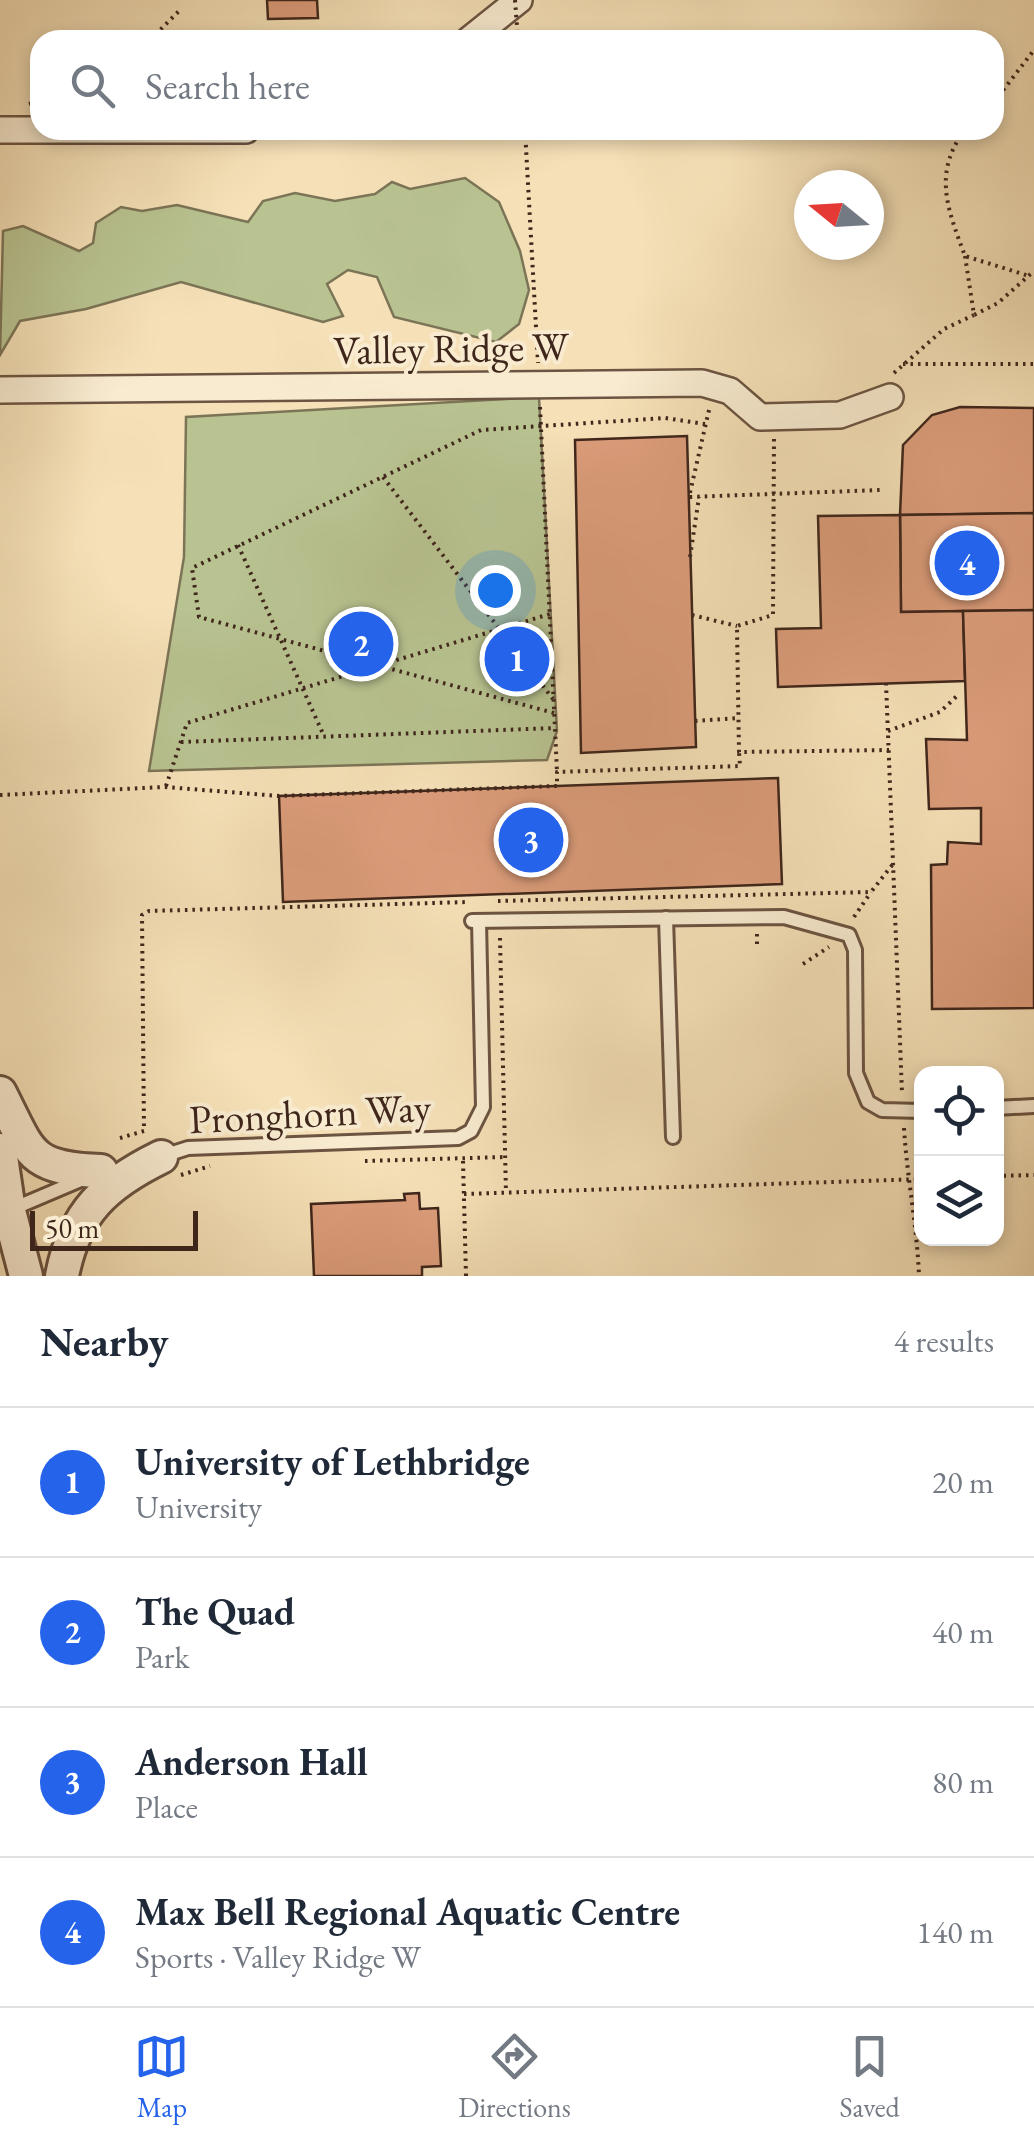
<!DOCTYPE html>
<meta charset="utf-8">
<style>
:root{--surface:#fff;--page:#f2f2f3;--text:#1f2937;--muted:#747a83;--line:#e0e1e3;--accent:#2563eb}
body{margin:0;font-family:"EB Garamond",serif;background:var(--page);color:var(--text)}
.controls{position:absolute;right:30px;bottom:30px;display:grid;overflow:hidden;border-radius:20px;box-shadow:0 5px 15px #0003}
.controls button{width:90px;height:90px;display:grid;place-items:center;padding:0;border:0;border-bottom:2px solid var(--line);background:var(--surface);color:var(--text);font:50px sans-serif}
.compass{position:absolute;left:794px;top:170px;width:90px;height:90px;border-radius:50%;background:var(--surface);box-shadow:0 5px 15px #0003;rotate:288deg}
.scale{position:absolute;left:30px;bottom:25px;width:168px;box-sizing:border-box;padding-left:10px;border:5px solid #3f261b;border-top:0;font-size:28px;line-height:35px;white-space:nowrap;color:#3f261b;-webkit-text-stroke:8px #f8ebd0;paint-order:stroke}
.you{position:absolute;left:495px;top:590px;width:35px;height:35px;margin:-25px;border:8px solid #fff;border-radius:50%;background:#1a73e8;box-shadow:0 0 0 15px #1a73e833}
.badge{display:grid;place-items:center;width:65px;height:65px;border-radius:50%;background:var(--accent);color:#fff;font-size:32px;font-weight:700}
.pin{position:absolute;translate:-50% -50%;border:5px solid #fff;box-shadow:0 2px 10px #0006}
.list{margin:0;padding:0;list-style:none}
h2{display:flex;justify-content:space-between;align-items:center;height:130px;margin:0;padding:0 40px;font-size:42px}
h2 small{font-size:32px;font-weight:400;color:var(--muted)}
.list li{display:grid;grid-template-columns:65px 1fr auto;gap:30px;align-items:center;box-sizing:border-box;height:150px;padding:0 40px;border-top:2px solid var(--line)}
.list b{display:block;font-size:38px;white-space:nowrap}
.list p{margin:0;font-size:32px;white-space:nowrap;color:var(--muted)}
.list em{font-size:32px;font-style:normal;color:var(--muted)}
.icon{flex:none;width:55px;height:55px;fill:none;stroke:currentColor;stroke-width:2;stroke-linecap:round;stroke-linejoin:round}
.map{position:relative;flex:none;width:1034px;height:1276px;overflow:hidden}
.search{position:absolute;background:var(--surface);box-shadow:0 5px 15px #0003;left:30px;right:30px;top:30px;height:110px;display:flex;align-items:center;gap:25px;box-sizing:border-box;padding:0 35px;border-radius:30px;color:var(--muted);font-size:38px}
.sheet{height:730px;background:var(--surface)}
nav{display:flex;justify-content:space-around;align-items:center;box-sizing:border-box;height:140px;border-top:2px solid var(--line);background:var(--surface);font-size:28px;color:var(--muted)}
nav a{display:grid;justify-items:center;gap:5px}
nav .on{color:var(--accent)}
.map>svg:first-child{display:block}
.green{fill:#b8c391;stroke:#7c7456;stroke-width:2.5}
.building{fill:#db9c7a;stroke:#3f261b;stroke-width:2.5}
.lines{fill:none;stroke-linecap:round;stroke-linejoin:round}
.service-casing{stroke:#6c5442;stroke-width:18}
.minor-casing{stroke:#6c5442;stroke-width:30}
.tertiary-casing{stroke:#6c5442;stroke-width:38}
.path{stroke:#3f261b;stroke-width:4;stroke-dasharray:2.5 5;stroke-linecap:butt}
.service{stroke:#f8ebd0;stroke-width:12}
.minor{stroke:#f8ebd0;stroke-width:25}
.tertiary{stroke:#f8ebd0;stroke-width:32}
.path-bridge{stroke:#3f261b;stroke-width:4;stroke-dasharray:2.5 5;stroke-linecap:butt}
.labels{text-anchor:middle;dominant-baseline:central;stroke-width:8;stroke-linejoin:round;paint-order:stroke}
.street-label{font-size:40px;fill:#3f261b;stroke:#f8ebd0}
</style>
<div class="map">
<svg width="1034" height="1276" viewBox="0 0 1034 1276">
<rect width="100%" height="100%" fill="#f5e0b7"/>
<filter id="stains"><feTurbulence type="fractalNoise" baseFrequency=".002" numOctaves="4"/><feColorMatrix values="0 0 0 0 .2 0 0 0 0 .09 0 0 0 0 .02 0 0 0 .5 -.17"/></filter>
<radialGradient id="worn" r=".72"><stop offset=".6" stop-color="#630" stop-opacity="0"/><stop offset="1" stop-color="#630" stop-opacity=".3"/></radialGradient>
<!-- green -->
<g class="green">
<polygon points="465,178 499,202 520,251 529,290 519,324 496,342 394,317 377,277 348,270 327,284 343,316 323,322 181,282 86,309 20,321 0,355 3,231 23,226 79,251 93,243 96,223 121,207 142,211 177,205 248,222 263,201 295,193 335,201 375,194 392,182 410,189"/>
<polygon points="539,397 557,731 547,760 149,771 184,557 186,417"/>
</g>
<!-- building -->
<g class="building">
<polygon points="267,0 317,0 318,18 268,19"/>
<polygon points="960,407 1034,408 1034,513 900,515 903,445 932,415"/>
<polygon points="687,436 696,747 581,753 575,440"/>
<polygon points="1034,513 1034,610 901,612 900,515"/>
<polygon points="900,515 901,612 963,611 965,681 778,687 776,629 821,628 818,516"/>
<polygon points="1034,610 1034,1008 932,1009 931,865 947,864 948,842 981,844 981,808 929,809 926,739 967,740 963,611"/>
<polygon points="778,778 782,884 283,902 279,796"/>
<polygon points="419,1193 420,1209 438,1208 441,1266 422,1267 422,1276 314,1276 311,1204 405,1200 404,1194"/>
</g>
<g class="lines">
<defs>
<g id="service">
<polyline points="666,918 673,1137"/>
<polyline points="472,921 784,917 849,935 855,950 856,1073 868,1102 882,1110 922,1111"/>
<polyline points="996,1108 1034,1106"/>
<polyline points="160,1157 188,1148 458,1138 471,1131 483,1107 479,921"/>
<polyline points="10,1210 83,1179"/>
</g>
<g id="minor">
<polyline points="469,40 519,0"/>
<polyline points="0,130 246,130"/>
<polyline points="0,390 702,383 730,391 760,417 840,415 890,397"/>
</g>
<g id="tertiary">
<path d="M0,1093C31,1154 28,1168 101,1171"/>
<polyline points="0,1150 9,1211 26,1276"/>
<path d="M62,1276C74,1212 106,1184 161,1157"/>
</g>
</defs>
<!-- service casing -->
<use href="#service" class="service-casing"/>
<!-- minor casing -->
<use href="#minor" class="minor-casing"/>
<!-- tertiary casing -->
<use href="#tertiary" class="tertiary-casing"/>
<!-- path -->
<g class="path">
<polyline points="150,40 180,10"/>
<polyline points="994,102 1034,50"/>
<polyline points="29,104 40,101"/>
<polyline points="525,130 538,363"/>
<path d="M965,130C932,173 948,210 965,256L1029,276"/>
<polyline points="965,256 974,315 998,303 1034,271"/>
<polyline points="903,364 1034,364"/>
<polyline points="894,373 944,329 974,315"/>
<polyline points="540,407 557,772"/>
<polyline points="709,410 689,497 880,490"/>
<polyline points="774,439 773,615 737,626 739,752 889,750"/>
<polyline points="383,477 553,699"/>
<polyline points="238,545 324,736"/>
<polyline points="690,557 699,497"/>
<polyline points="692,615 737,626"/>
<polyline points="886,683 902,1093"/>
<polyline points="554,713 199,617 192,568 481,430 665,418 705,424"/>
<polyline points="695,721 738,718"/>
<polyline points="888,731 940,712 957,696"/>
<polyline points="181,742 555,728"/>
<polyline points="166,786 187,723 550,614"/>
<polyline points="0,795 165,787 279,796 557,786 557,772 740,766 739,752"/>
<polyline points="498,901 871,892 893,864"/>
<polyline points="854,917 871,892"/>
<polyline points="757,934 757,947"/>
<polyline points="500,938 506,1193"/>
<polyline points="803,964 829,947"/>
<path d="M904,1128C907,1178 917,1225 919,1276"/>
<polyline points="120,1138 144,1131 142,915 149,911 469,902"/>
<polyline points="365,1161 505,1157"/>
<polyline points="463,1161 466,1276"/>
<polyline points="181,1175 210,1166"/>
<polyline points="996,1176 1034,1175"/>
<polyline points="464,1194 922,1179"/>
</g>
<!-- service -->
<use href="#service" class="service"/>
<!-- minor -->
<use href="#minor" class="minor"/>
<!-- tertiary -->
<use href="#tertiary" class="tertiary"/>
<!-- path-bridge -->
<polyline class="path-bridge" points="515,0 518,40"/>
</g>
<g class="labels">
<!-- street labels -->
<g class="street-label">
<text transform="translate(451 348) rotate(-1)">Valley Ridge W</text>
<text transform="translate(310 1113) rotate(-3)">Pronghorn Way</text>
</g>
</g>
<rect width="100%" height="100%" filter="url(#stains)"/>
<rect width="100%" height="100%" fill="url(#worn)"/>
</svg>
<div class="controls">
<button><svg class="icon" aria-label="locate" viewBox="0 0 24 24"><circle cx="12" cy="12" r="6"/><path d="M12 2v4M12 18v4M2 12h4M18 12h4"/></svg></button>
<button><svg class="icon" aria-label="layers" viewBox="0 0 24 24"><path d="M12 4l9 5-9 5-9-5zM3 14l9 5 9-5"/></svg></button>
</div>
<svg class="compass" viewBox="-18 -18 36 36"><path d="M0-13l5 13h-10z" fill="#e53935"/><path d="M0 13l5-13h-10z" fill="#747a83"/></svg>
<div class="scale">50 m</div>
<div class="you"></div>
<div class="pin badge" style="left:517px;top:659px">1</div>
<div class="pin badge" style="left:361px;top:644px">2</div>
<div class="pin badge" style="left:531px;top:840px">3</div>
<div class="pin badge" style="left:967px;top:563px">4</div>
<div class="search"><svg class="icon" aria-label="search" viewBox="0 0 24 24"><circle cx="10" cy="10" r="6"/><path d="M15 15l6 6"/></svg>Search here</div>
</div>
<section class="sheet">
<h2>Nearby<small>4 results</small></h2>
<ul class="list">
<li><span class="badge">1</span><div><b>University of Lethbridge</b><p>University</p></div><em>20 m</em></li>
<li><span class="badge">2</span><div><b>The Quad</b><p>Park</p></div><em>40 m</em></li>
<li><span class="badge">3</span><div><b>Anderson Hall</b><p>Place</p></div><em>80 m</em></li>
<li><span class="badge">4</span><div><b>Max Bell Regional Aquatic Centre</b><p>Sports · Valley Ridge W</p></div><em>140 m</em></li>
</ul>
</section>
<nav>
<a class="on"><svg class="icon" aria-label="map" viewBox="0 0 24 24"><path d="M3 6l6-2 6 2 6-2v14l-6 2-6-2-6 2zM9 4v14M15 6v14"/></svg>Map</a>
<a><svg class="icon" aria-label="directions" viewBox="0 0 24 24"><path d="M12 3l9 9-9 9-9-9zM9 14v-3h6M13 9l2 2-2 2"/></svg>Directions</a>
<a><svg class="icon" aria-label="saved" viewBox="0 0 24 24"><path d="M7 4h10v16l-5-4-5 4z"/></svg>Saved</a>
</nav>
